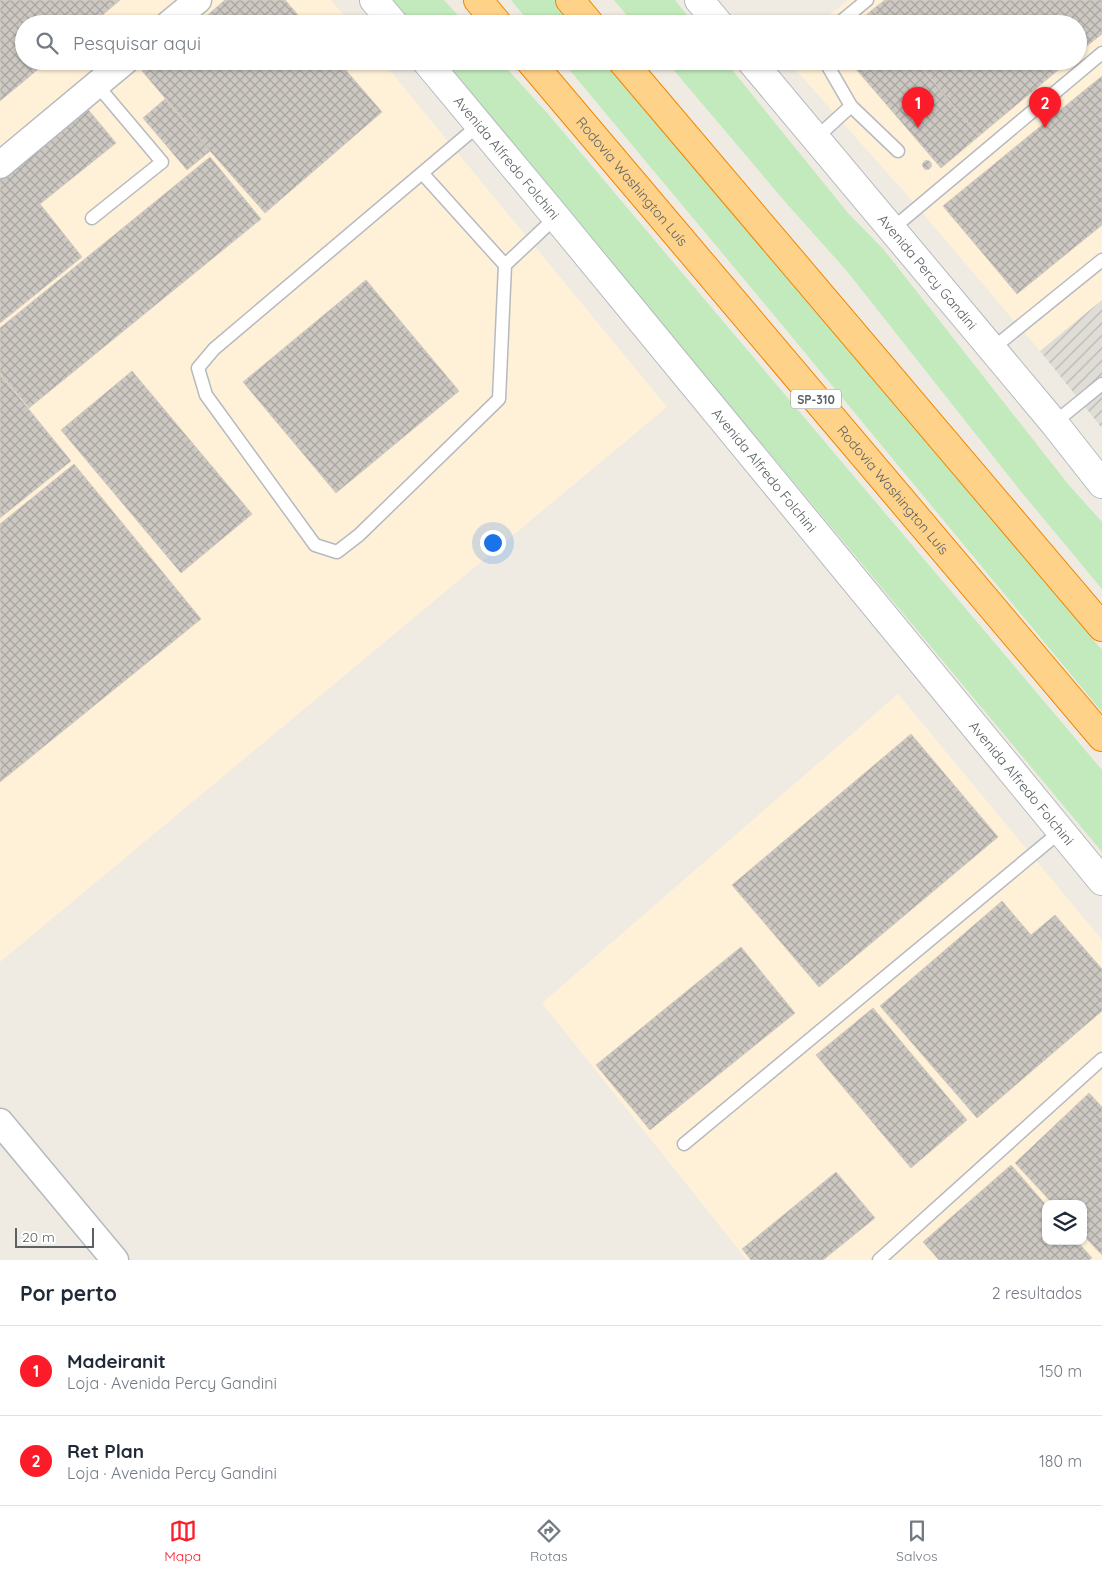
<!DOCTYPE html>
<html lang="pt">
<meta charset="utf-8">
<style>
:root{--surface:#fff;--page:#f6f6f7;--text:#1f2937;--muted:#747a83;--line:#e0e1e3;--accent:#fc1c29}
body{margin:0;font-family:Quicksand,sans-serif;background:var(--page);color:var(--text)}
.controls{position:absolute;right:15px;bottom:15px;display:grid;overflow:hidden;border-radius:10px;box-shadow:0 1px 4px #0004}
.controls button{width:45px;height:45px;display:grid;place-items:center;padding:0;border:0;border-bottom:1px solid var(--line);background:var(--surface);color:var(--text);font:25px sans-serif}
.scale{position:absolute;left:15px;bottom:12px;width:79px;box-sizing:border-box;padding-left:5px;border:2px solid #5b6165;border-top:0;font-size:14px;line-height:18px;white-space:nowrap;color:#5b6165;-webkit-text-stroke:4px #fff;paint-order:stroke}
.you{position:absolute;left:492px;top:542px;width:18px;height:18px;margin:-12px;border:4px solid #fff;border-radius:50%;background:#1a73e8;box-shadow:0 0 0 8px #1a73e833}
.badge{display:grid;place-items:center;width:32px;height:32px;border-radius:50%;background:var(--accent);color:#fff;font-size:16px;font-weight:700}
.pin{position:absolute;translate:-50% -41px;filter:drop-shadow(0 1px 2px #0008)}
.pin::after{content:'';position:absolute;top:26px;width:18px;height:15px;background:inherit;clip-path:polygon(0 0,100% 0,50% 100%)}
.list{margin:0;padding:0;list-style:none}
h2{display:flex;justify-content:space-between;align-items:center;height:65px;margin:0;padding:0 20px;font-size:21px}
h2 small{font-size:16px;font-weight:400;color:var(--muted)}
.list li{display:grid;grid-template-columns:32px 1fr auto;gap:15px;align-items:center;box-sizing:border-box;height:90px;padding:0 20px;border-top:1px solid var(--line)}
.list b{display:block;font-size:19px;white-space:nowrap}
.list p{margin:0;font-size:16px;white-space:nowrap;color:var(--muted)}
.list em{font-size:16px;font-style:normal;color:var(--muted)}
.icon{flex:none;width:28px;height:28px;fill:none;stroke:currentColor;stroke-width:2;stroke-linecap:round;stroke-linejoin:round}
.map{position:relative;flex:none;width:1102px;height:1260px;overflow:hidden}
.search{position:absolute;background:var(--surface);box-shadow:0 1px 4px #0004;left:15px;right:15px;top:15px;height:55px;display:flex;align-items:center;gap:12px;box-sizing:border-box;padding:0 18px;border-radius:28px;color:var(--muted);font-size:19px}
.sheet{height:245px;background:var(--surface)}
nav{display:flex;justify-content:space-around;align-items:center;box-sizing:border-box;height:70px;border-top:1px solid var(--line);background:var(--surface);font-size:14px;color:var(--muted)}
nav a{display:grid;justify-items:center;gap:2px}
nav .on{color:var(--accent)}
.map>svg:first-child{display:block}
.commercial{fill:#fff1d8;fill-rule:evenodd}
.industrial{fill:url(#industrial-furrows)}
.grass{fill:#c2eabc}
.building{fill:url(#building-cross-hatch);stroke:#d5ccc0}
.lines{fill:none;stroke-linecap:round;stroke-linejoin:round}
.lane-casing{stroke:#b6babf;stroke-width:15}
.street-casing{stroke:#b6babf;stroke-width:29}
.secondary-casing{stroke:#b4babf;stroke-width:30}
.highway-casing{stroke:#f28600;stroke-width:30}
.lane{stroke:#fff;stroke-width:12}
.street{stroke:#fff;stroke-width:26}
.secondary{stroke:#fff;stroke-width:28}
.highway{stroke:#ffd28a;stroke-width:28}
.labels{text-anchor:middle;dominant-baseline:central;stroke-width:4;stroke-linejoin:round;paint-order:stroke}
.shield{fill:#fff;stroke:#8c9093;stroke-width:1}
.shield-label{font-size:12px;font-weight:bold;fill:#5b6165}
.street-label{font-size:14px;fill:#5b6165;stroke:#fff}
</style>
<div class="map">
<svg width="1102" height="1260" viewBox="0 0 1102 1260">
<defs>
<pattern id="industrial-furrows" width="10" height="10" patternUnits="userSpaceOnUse" patternTransform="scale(1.25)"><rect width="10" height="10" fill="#e0ddd7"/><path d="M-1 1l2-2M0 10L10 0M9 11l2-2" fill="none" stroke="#b9b7b2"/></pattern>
<pattern id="building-cross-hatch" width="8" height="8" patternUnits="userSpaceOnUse" patternTransform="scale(1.25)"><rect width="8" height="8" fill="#cdc8c2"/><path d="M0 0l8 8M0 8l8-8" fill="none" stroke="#a9a6a1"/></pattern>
</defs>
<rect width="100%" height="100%" fill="#efebe3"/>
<!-- commercial -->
<g class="commercial">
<polygon points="0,0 331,0 351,24 24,24 24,61 382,61 667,407 0,962"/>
<polygon points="848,0 1102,0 1102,300 1040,351 907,195 788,61 1078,61 1078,24 818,24"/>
<path d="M898,694L1102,940V1260H747L542,1003ZM1046,1204H1083V1241H1046Z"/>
</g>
<!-- industrial -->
<polygon class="industrial" points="1102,300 1102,428 1040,351"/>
<!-- grass -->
<g class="grass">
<polygon points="392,0 444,0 466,24 412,24"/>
<polygon points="511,0 556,0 576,24 531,24"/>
<polygon points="614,0 675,0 694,24 634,24"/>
<polygon points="443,61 500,61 548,114 1102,770 1102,852"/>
<polygon points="562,61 607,61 1102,650 1102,712 773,314"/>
<polygon points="666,61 725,61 848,213 884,250 1068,484 1102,522 1102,589 1023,494 846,270 787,204"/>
</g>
<!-- building -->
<g class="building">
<polygon points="0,0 120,0 92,24 24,24 24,61 48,61 0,101"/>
<polygon points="225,0 285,0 306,24 197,24"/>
<polygon points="885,0 1102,0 1102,34 1078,53 1078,24 884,24 872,10"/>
<polygon points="872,10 884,24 856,24"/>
<polygon points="153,61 338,61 382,112 265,213 210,151 142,71"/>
<polygon points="849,61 916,61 979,136 941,168"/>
<polygon points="916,61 1069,61 979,136"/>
<polygon points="1102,76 1102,225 1017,294 943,206"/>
<polygon points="165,99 210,151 187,170 143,118"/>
<polygon points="86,107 116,143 40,204 82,257 0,323 0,177"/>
<polygon points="210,157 261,219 29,408 0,373 0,328"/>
<circle cx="927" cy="165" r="4.5"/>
<polygon points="366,280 459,391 336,493 243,382"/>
<polygon points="132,371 252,514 181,573 61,430"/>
<polygon points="0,374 71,461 0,518"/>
<polygon points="74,464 201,619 0,782 0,524"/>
<polygon points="911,734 998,837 819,987 732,885"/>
<polygon points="1002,901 1031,935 1055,915 1102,969 1102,1011 977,1118 880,1006"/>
<polygon points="741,947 795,1013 650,1130 596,1065"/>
<polygon points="873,1008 967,1120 911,1168 816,1055"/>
<polygon points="1089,1093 1102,1107 1102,1255 1083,1235 1083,1204 1053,1204 1015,1163"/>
<polygon points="1011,1165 1046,1205 1046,1241 1077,1241 1092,1258 1089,1260 939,1260 923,1242"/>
<polygon points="836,1172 875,1218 823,1260 751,1260 742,1249"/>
</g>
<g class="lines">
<defs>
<g id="lane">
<polyline points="838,24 867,0"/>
<polyline points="825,61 851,106 898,151"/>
<polyline points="815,139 851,106"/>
<polyline points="423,174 505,265 499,399 359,535 337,552 315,545 206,395 198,368 214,349 480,124"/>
<polyline points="92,218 162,162 97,85"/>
<polyline points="892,229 1102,53"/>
<polyline points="505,265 556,217"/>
<polyline points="992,349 1102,260"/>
<polyline points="1054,423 1102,384"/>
<polyline points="684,1144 1061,831"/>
<polyline points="879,1260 1102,1059"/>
</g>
<g id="street">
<polyline points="169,24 198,0"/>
<polyline points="0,165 125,61"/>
<polyline points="0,1122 115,1260"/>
</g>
<g id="secondary">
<polyline points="374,0 394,24"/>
<polyline points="699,0 719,24"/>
<path id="s1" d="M426,61L556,217L1102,881"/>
<path id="s2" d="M751,61L1054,423L1102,484"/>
</g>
<g id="highway">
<polyline points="478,0 498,24"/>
<polyline points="570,0 590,24"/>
<path id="s3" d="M530,61L1102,737"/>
<polyline points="622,61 1102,627"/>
</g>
</defs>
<!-- lane casing -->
<use href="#lane" class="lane-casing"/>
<!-- street casing -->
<use href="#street" class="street-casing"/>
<!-- secondary casing -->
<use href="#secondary" class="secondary-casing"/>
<!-- highway casing -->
<use href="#highway" class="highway-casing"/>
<!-- lane -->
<use href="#lane" class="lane"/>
<!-- street -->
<use href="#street" class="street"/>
<!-- secondary -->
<use href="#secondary" class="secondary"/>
<!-- highway -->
<use href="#highway" class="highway"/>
</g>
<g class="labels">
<!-- shield labels -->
<rect class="shield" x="791" y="389.5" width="50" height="19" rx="4"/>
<g class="shield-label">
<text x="816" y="399">SP-310</text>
</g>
<!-- street labels -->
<g class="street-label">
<text stroke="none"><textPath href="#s1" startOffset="126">Avenida Alfredo Folchini</textPath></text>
<text stroke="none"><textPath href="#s3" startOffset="158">Rodovia Washington Luís</textPath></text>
<text stroke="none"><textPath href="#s2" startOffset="275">Avenida Percy Gandini</textPath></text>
<text stroke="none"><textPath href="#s1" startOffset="531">Avenida Alfredo Folchini</textPath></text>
<text stroke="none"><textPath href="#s3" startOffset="562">Rodovia Washington Luís</textPath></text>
<text stroke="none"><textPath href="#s1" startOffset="936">Avenida Alfredo Folchini</textPath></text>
</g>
</g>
</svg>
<div class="controls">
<button><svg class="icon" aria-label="layers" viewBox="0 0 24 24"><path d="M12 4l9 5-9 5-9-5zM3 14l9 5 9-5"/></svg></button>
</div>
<div class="scale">20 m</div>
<div class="you"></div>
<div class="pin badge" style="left:918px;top:128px">1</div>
<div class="pin badge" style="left:1045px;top:128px">2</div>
<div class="search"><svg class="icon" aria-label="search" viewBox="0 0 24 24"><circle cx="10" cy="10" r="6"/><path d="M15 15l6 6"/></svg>Pesquisar aqui</div>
</div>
<section class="sheet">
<h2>Por perto<small>2 resultados</small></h2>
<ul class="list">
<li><span class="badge">1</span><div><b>Madeiranit</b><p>Loja · Avenida Percy Gandini</p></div><em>150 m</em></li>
<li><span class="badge">2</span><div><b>Ret Plan</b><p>Loja · Avenida Percy Gandini</p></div><em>180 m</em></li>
</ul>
</section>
<nav>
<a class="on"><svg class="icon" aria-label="map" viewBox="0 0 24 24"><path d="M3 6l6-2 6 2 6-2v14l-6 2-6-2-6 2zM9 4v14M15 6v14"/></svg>Mapa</a>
<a><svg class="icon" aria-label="directions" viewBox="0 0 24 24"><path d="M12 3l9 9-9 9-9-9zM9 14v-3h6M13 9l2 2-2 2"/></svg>Rotas</a>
<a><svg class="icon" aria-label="saved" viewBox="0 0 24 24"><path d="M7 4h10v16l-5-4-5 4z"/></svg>Salvos</a>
</nav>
